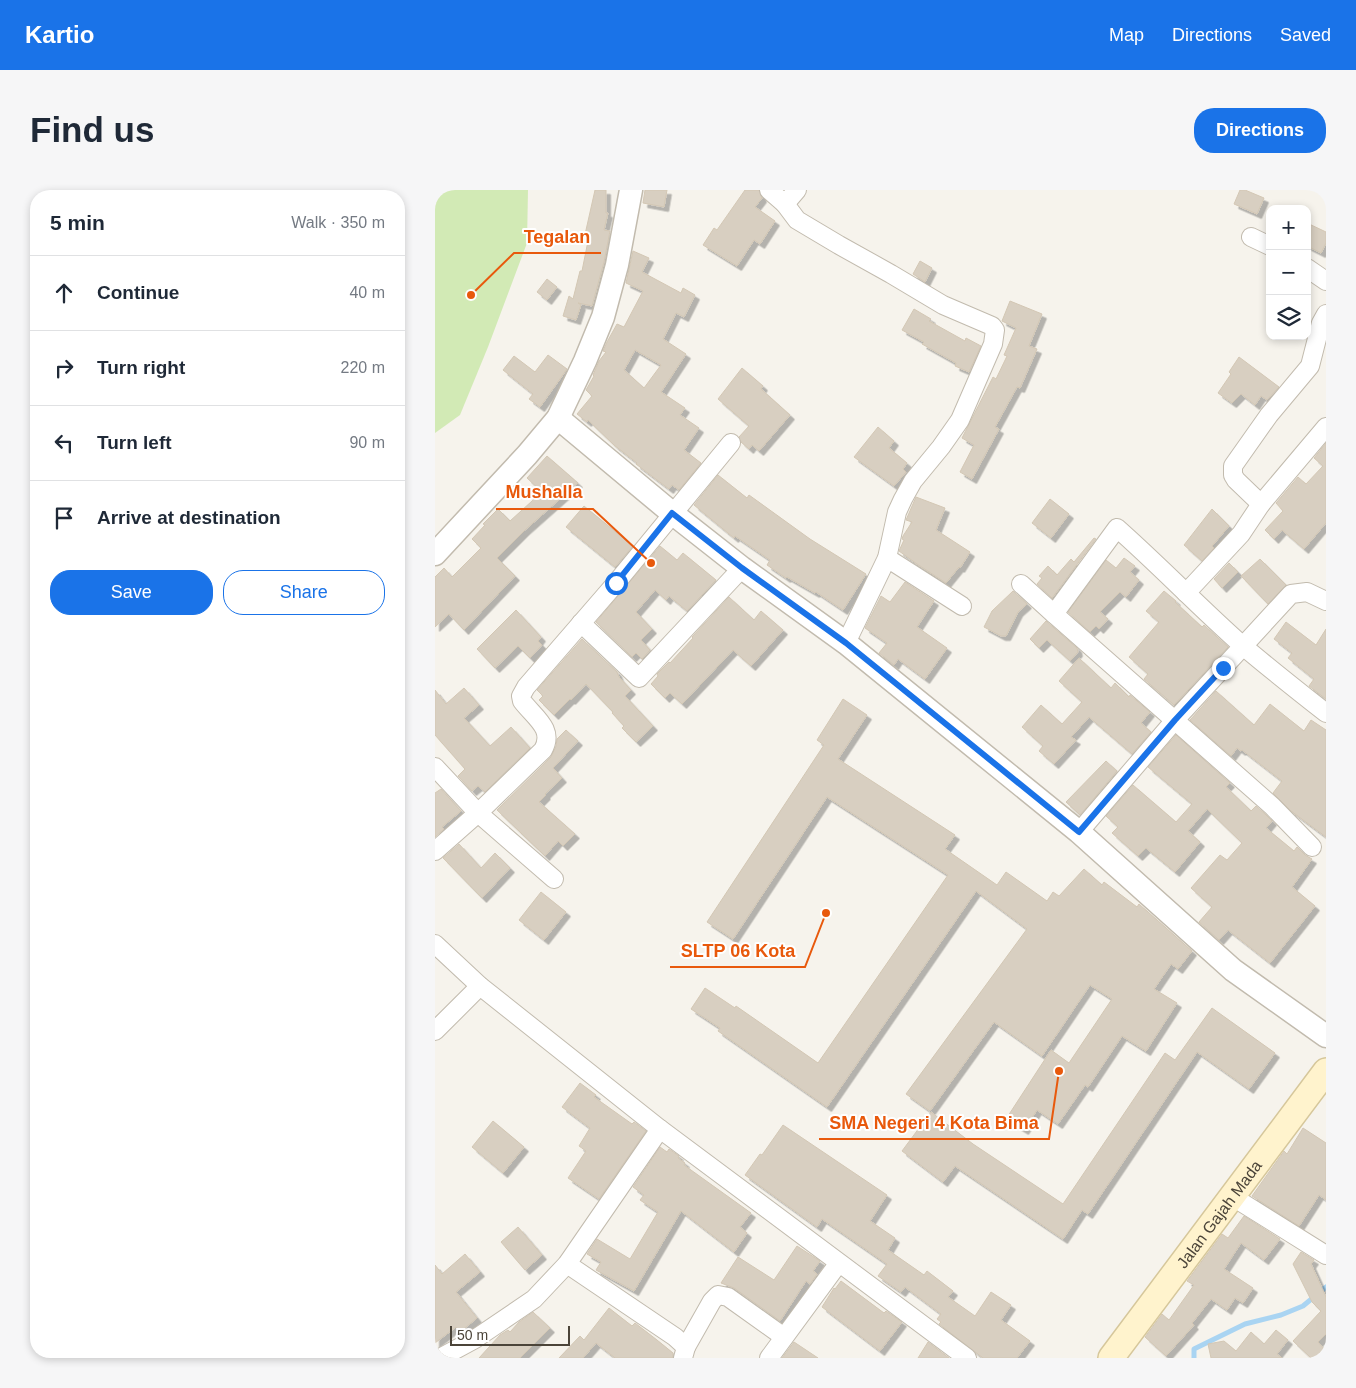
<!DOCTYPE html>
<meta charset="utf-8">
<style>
:root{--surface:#fff;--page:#f6f6f7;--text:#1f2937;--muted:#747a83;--line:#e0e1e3;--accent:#1a73e8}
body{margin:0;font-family:Helvetica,sans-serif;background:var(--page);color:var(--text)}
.controls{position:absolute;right:15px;top:15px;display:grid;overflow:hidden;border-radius:10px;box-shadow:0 2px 8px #0003}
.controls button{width:45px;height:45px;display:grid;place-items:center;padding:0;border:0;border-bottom:1px solid var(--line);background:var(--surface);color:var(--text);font:25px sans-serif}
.scale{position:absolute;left:15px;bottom:12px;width:120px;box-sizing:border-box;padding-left:5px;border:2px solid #4b4439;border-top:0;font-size:14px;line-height:18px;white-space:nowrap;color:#4b4439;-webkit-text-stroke:4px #fff;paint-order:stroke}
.stop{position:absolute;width:15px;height:15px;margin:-11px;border:4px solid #1a73e8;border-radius:50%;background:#fff}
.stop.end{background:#1a73e8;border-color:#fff;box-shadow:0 1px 5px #0008}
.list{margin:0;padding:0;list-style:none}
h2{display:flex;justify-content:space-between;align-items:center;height:65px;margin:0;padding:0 20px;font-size:21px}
h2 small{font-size:16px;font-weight:400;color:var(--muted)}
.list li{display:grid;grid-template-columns:32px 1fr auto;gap:15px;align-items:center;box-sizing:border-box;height:75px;padding:0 20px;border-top:1px solid var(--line)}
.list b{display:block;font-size:19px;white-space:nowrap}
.list em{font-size:16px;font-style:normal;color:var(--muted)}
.actions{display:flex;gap:10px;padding:15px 20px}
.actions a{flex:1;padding:11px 0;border:1px solid var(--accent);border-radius:20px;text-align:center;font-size:18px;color:var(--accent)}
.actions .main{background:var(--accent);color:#fff}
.icon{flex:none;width:28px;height:28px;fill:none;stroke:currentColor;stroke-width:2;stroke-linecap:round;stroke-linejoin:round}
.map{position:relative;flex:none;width:891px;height:1168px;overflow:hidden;border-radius:20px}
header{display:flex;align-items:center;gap:30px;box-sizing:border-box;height:70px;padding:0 25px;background:var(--accent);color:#fff}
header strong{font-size:24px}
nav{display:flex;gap:28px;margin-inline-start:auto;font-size:18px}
.intro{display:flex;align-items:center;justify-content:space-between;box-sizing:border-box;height:120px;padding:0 30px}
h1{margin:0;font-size:35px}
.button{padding:12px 22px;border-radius:20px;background:var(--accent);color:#fff;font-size:18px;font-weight:700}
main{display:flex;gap:30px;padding:0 30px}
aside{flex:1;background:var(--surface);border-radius:20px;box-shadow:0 2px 8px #0003}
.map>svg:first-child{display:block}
.grass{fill:#d2eab5}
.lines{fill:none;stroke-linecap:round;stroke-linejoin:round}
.stream{stroke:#a9d4f2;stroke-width:5}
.building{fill:#d8cfc1;stroke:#d3c7b4;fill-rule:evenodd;filter:url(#shadow)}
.minor-casing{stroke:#c2bbae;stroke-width:20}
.tertiary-casing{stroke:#c2bbae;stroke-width:25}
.secondary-casing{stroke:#d6c79b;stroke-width:28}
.minor{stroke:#fff;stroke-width:18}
.tertiary{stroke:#fff;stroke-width:22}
.secondary{stroke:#fff3cd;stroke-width:25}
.route{stroke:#1a73e8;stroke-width:6}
.labels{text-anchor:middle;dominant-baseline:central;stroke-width:4;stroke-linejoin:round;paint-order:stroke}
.street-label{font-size:16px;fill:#4b4439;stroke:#fff}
.leader{fill:none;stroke:#e8590c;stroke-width:2}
.callout-dot{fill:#e8590c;stroke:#fff;stroke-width:2}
.callout-label{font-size:18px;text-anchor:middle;font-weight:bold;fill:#e8590c;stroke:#fff;stroke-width:4;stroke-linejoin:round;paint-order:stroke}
</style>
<header>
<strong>Kartio</strong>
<nav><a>Map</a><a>Directions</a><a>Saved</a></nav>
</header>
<div class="intro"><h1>Find us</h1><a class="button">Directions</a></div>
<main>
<aside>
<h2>5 min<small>Walk · 350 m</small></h2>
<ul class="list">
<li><svg class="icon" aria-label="ahead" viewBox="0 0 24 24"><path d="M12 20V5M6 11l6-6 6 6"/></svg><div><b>Continue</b></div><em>40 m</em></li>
<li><svg class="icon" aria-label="right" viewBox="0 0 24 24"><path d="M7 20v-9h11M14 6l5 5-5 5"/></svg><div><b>Turn right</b></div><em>220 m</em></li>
<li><svg class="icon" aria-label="left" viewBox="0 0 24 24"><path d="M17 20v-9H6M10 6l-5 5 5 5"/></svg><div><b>Turn left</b></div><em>90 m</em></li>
<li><svg class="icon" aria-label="arrive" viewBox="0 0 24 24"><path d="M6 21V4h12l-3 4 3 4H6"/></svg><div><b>Arrive at destination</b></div></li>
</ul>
<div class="actions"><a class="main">Save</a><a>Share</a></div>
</aside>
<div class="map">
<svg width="891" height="1168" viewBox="0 0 891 1168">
<defs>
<filter id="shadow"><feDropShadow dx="4.5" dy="4.5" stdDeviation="0" flood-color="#0004"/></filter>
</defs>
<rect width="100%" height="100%" fill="#f6f3ec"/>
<!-- grass -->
<polygon class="grass" points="0,0 93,0 92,53 53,157 25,225 0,243"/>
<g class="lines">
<!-- stream -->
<polyline class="stream" points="759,1168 759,1159 810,1134 846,1125 868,1116 891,1097"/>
</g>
<!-- building -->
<g class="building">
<polygon points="160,0 171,0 171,23 173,23 169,40 175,41 169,72 157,116 143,113 146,115 141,130 128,126 134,106 138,109 145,81 147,81 153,51 149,49"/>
<polygon points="210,0 232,0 229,17 208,13"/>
<polygon points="310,0 324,0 327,8 320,17 340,31 325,54 319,50 302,76 268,55 279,38 282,40"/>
<polygon points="805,0 810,0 829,8 822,24 799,14"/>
<polygon points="872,33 891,42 891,53 886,63 872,56"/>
<path d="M198,61L214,68L207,82L246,103L248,98L260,105L249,127L241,123L228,149L251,164L226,202L250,218L245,225L264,238L249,260L266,273L244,300L237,295L234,299L201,274L202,273L179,255L153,230L152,232L142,224L157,206L151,200L159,186L158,185L164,171L171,162L168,161L172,152L182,134L189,137L208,101L191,93ZM200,160L226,175L209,198L189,180Z"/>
<polygon points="485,71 497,78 490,92 478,84"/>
<polygon points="112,89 122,97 112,110 102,102"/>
<polygon points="575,111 607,124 594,156 602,159 585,198 582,197 560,237 564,239 537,289 525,282 539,255 527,248 558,187 561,189 572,166 569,165 581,138 567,131"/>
<polygon points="479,119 496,129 494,131 530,151 531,148 546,156 534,182 520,176 521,173 487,154 489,152 467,140"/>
<polygon points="113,165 132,179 105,217 94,209 98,204 68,180 79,166 100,182"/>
<polygon points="804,167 844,197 832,210 826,206 820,215 806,204 797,213 783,203 796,184 794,182"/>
<polygon points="307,178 328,196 326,199 355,225 324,261 317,255 314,259 306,252 304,247 314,236 283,209"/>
<polygon points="443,237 459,251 454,258 472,273 468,279 471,282 459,296 419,267"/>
<polygon points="891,253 891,333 869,359 847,340 839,349 830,340 848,321 841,313 863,287 871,294 888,276 879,268"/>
<polygon points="112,266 143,293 90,340 62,368 80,386 29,440 14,424 0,437 0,387 9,378 17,387 46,358 37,349 50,335 48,334 63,319 75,331 97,311 106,301 92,288"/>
<polygon points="283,285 312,308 314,305 375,349 431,384 408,420 381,402 380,403 352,387 351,388 332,375 335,370 300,346 299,348 259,315"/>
<polygon points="481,307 510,318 501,340 535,362 525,378 524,377 511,393 482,374 464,361 469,350 467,349 468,346 477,332 471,330"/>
<polygon points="615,309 634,324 616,348 597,333"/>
<polygon points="149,316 198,356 180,377 131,337"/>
<polygon points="777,319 794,336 777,356 779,358 767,371 749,355"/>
<polygon points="659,348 661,349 617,408 602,394 607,388 604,386 613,376 622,385 636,369 639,372"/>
<polygon points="225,356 242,370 248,363 281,390 252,421 234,406 231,410 220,400 201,422 217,439 206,450 215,460 207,469 201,463 197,467 161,432"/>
<polygon points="689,368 700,376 695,382 704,390 691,407 685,402 665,422 673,429 664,439 661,436 655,442 633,422 671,370 681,378"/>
<polygon points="825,369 851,395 833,414 806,386"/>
<polygon points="794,373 803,382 787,398 779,389"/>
<polygon points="470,392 499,411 482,437 512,458 490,489 463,469 459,475 444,463 452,453 430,438 446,406 455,412"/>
<polygon points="578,401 592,414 583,422 571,446 566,446 549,437 557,421"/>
<polygon points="729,401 741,411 740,412 767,437 769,435 793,457 739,515 709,489 713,484 694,467 724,432 711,421"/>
<polygon points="294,407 319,430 326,421 348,440 316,476 298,460 247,514 235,503 230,508 216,494 223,486 222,484 234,472 235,473 258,448 257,447"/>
<polygon points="81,420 106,447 103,451 107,455 95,468 83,456 60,478 42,459"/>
<polygon points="611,431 642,458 643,462 635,471 612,450 604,458 595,449"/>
<polygon points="851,432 881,455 891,439 891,509 874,496 879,489 853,468 857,463 839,449"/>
<polygon points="147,449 182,482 184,487 196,500 190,506 218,536 201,552 187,538 189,536 177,523 178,522 151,494 136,510 135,509 119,525 104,510 108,506 102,500"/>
<polygon points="644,468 676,498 680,493 694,507 695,505 715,522 706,533 716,542 697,564 654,527 636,547 641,550 619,574 604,561 608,556 587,537 606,515 627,534 647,512 624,491"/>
<polygon points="29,498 44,515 29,528 55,556 76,537 95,558 50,602 43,596 37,601 23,586 30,579 0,545 0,500 11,514"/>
<polygon points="781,501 819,535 835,514 869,541 876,530 891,540 891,647 856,621 838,603 847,591 807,560 806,561 802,558 796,566 755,530"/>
<polygon points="408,509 432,525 403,569 520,645 510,659 562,695 571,682 612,711 618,702 624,706 649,679 667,695 669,692 702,717 704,714 757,761 743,779 736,774 719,799 742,813 711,861 687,846 653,897 650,895 623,934 602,920 589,940 571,929 616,860 634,873 677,809 655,795 607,866 559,832 495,921 471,904 592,739 541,701 392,917 283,841 285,838 256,819 270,798 300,818 301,816 383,873 513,685 392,607 298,749 272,732 389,555 382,550"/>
<polygon points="131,540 143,551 118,578 127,588 110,604 111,605 104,612 140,644 128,656 123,651 110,666 62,620 116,567 121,556 122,549"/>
<polygon points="741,545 795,593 791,597 816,621 821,616 830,624 837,631 831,638 859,661 862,657 870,665 877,669 857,697 880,716 835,773 793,740 784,750 764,732 777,717 756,698 785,665 792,670 807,653 772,619 753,641 765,652 740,682 711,658 703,666 677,643 683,637 671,626 698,595 741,632 757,614 713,577"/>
<polygon points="671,571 682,581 645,625 631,612"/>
<polygon points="6,599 26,621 7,637 9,639 0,647 0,603"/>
<polygon points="24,654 46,678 60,663 75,678 47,708 8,668"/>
<polygon points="106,702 131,722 109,750 84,730"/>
<polygon points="777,818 840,863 814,899 762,862 653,1024 647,1020 628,1049 520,976 508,992 467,961 496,922 538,954 628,1014 730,863 740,870"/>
<polygon points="145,893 161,905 159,907 197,934 199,932 211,941 164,1009 133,988 151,961 144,956 155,938 127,917"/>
<polygon points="58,931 89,957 68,983 37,957"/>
<polygon points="348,935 452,1005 435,1031 460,1048 453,1060 489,1085 492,1081 518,1101 513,1107 540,1126 556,1102 576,1115 566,1130 595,1151 582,1168 548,1168 504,1134 506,1132 502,1129 506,1124 470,1097 466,1102 443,1086 452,1074 387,1029 382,1037 310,985 325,964 327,965"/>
<polygon points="868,938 891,953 891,1010 884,1005 864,1036 817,1006 849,961 852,964"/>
<polygon points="225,957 232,962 234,959 244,966 243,968 250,973 249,975 316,1023 305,1037 312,1043 299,1062 246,1021 199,1101 161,1080 166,1072 152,1064 162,1049 195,1069 223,1022 205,1010 209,1005 198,997"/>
<polygon points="809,1026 845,1049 829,1070 806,1053 789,1079 818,1098 808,1113 800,1108 792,1120 776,1109 757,1133 759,1135 731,1166 710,1147 727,1124 734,1130 759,1095 752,1091 787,1044 793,1048"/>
<polygon points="83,1037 107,1065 90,1080 66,1052"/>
<polygon points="362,1056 385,1071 378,1081 382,1084 375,1094 371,1091 345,1131 299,1098 286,1093 303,1067 339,1090"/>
<polygon points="866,1062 879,1070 876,1074 891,1107 891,1144 883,1152 891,1161 891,1168 876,1168 858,1151 886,1121 877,1112 858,1074"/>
<polygon points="30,1064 45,1082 21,1102 42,1128 25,1142 21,1137 0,1153 0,1075 7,1084"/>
<polygon points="406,1091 449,1123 451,1121 467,1132 445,1161 387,1117 399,1098 400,1099"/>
<polygon points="174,1118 197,1136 200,1133 222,1150 238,1163 238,1168 180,1168 161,1153 148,1168 124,1168 145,1146 149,1150"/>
<polygon points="98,1122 115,1138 85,1168 44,1168 65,1145 73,1140 75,1142 84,1132"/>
<polygon points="841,1140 853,1150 842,1164 847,1168 776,1168 773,1154 789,1151 801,1161 816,1142 829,1154"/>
<polygon points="359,1152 383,1168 347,1168"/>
<polygon points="493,1152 514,1168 483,1168"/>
</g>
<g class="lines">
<defs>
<g id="minor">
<polyline points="334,0 350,14 362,0"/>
<polyline points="350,14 362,30 404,55 456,84 508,115 557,136 560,140 558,154 525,230 506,257 478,291 468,309 462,322 452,368 411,453"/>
<polyline points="816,47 835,56"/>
<polyline points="872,78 891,91"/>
<polyline points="826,314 801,290 798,285 798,276 834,225 875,176 886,133 891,124"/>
<polyline points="452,368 527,416"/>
<polyline points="586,394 619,424"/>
<polyline points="751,403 806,344 826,314 891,237"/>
<polyline points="146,433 204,488 307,378"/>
<polyline points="0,577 43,623 119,689"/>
<polyline points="644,642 740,530 856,404 872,402 891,411"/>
<path d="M877,657L837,616L619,424L682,338C725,376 765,418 808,456C835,479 863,501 891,523"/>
<path d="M0,661L43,623L108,560C120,539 99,527 87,511L86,506L91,497L181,393L296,253"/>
<polyline points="0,754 45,796 225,939 532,1168"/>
<polyline points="0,841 45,796"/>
<polyline points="798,1007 891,1065"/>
<polyline points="132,1074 240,1147 251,1157 248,1168"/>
<polyline points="251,1157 277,1111 283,1105 293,1107 349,1147"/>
<polyline points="5,1168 40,1149 99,1109 132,1074 225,939"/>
<polyline points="334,1168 403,1074"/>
</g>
<g id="tertiary">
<polyline points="123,228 237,323 307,378 411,453 644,642 798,780 891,846"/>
<polyline points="0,364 92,265 123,228 150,171 168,127 182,75 196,0"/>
</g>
<g id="secondary">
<path id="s1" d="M676,1168L891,881"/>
</g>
</defs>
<!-- minor casing -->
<use href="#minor" class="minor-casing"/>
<!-- tertiary casing -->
<use href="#tertiary" class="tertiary-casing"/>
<!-- secondary casing -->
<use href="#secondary" class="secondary-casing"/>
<!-- minor -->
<use href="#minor" class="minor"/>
<!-- tertiary -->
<use href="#tertiary" class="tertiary"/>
<!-- secondary -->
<use href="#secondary" class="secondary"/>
</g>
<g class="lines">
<!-- route -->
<polyline class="route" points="181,393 237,323 307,378 411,453 644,642 740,530 788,478"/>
</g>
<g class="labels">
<!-- street labels -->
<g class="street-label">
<text stroke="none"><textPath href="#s1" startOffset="180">Jalan Gajah Mada</textPath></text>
</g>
</g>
<!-- callouts -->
<path class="leader" d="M36 105L79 63H166M216 373L158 319H61M391 723L370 777H235M624 881L614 949H384"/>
<g class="callout-dot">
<circle cx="36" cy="105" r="5"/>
<circle cx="216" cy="373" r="5"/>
<circle cx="391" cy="723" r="5"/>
<circle cx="624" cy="881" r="5"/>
</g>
<g class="callout-label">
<text x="122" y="53">Tegalan</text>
<text x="109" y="308">Mushalla</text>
<text x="303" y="767">SLTP 06 Kota</text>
<text x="499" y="939">SMA Negeri 4 Kota Bima</text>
</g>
</svg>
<div class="controls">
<button>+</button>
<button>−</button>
<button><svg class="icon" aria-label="layers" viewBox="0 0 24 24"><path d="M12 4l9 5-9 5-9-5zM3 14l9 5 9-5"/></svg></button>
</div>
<div class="scale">50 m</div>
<div class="stop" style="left:181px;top:393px"></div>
<div class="stop end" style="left:788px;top:478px"></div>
</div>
</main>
